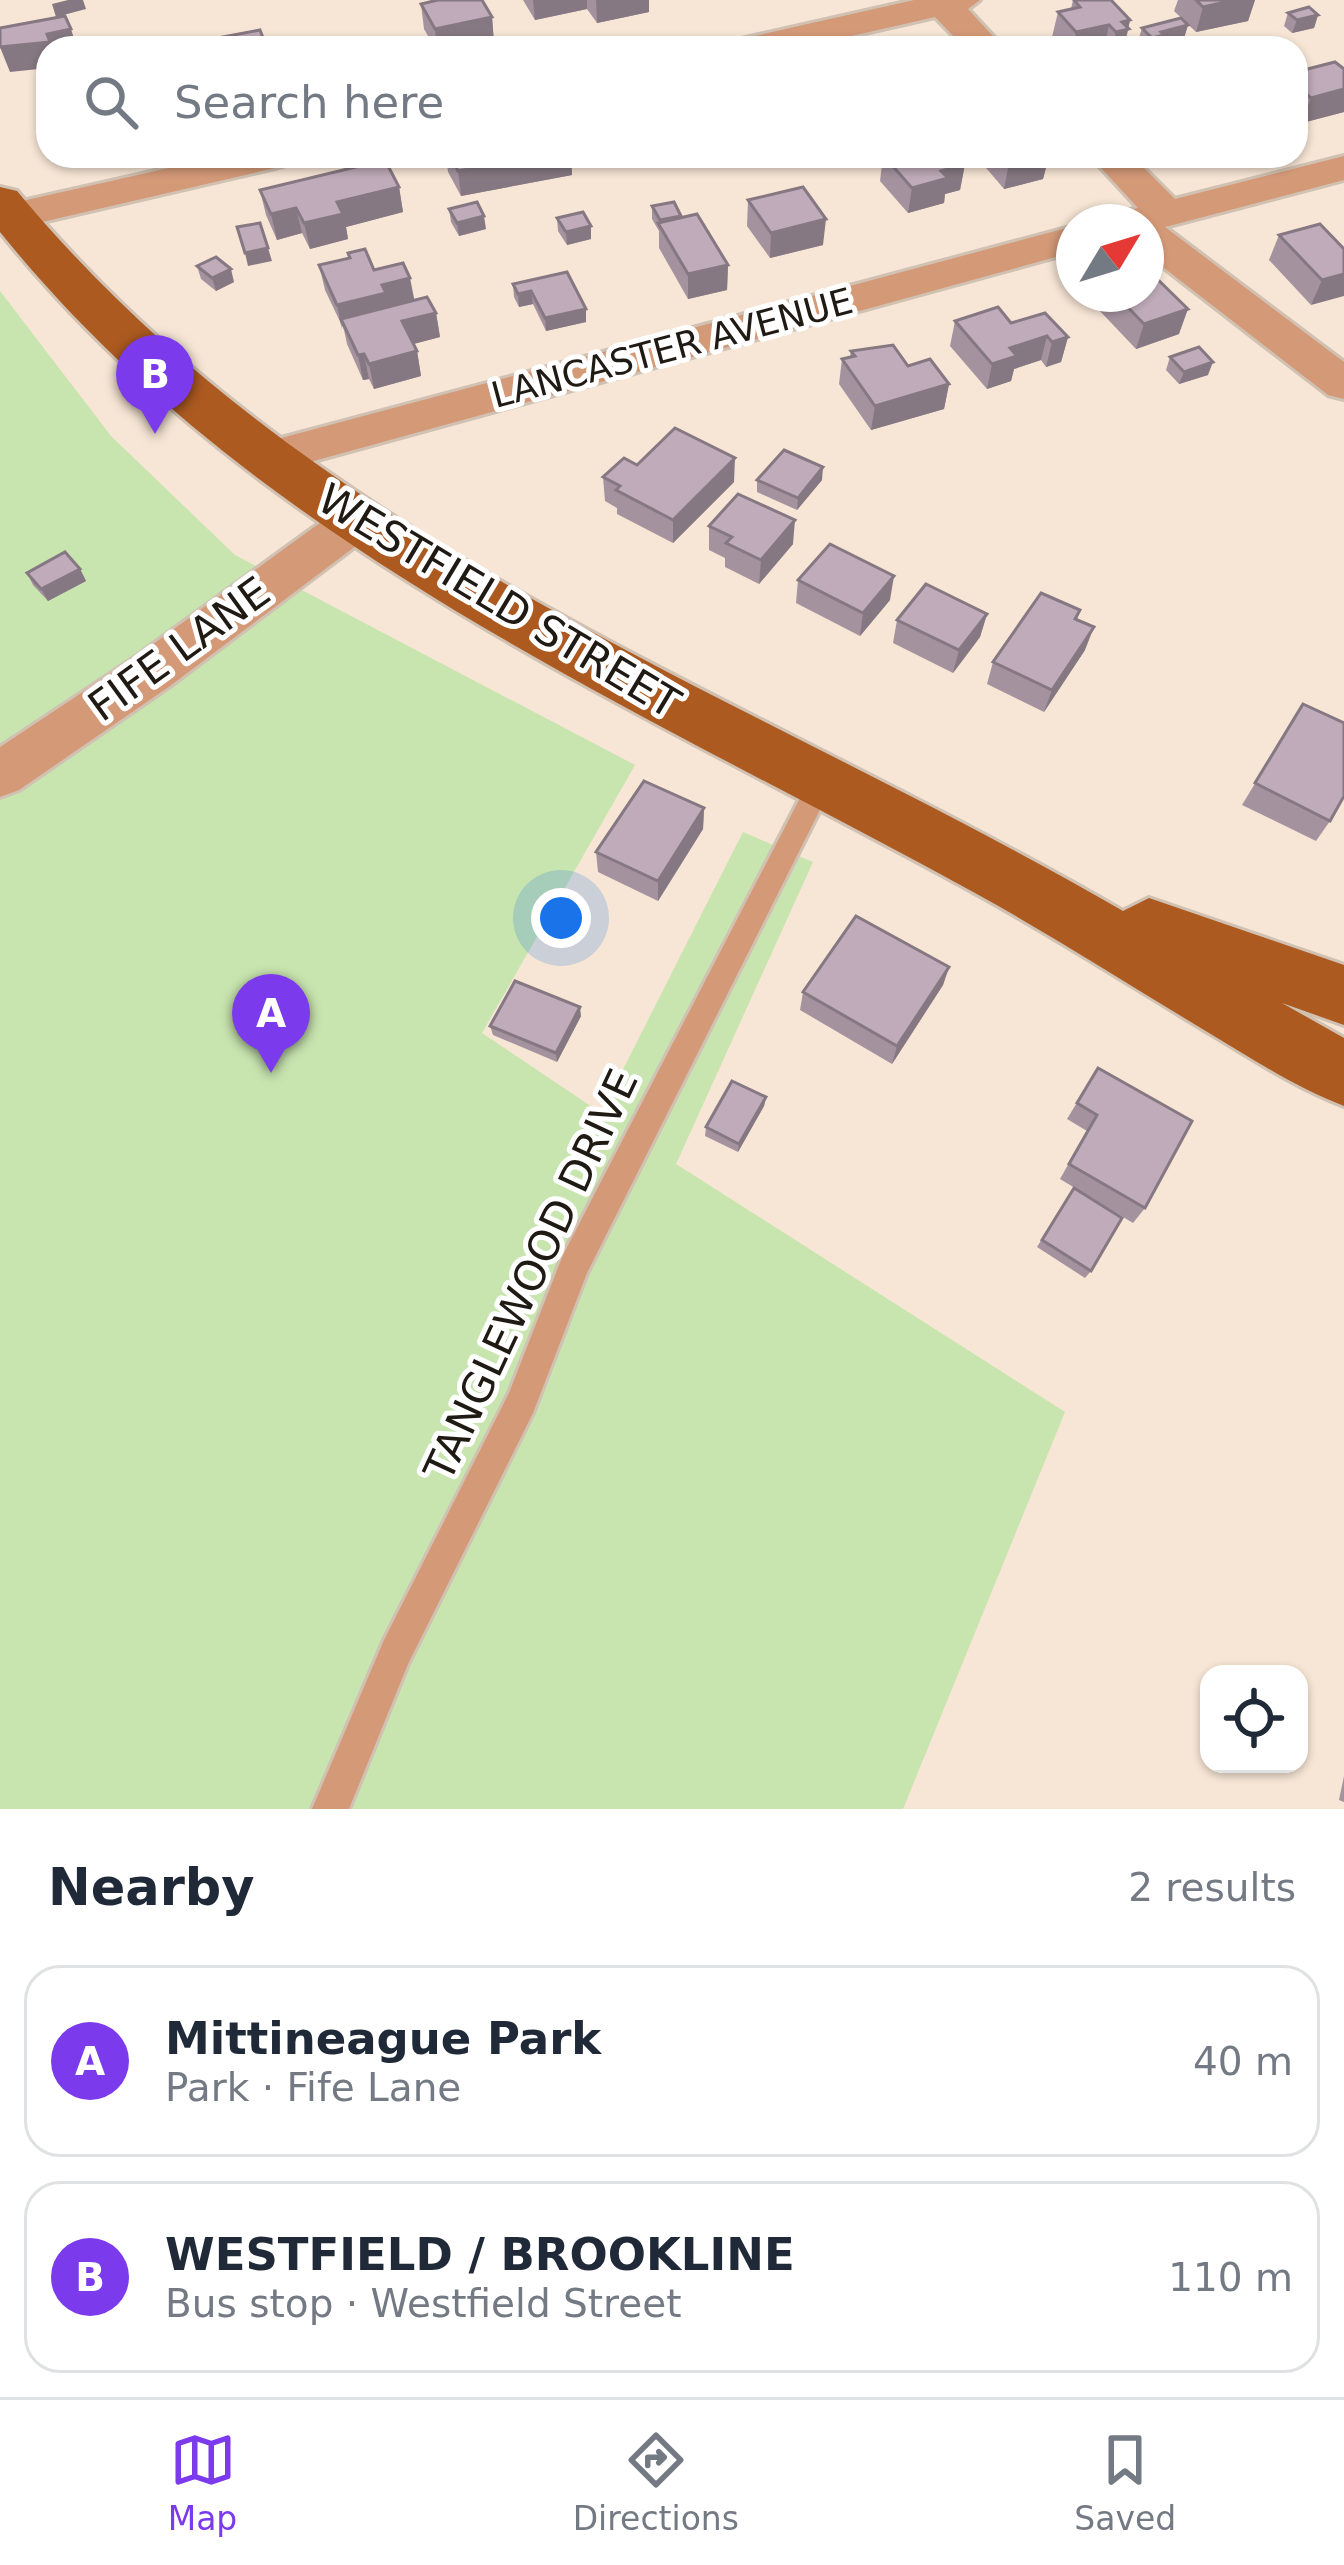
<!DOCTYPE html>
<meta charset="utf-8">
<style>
:root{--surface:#fff;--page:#f2f2f3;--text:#1f2937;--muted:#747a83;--line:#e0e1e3;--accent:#7c3aed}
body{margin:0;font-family:"DejaVu Sans",sans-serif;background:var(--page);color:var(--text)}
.controls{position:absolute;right:36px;bottom:36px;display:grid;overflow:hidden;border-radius:24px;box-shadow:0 3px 9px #0004}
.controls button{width:108px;height:108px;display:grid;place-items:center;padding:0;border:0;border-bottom:3px solid var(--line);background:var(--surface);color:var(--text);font:60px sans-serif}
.compass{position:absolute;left:1056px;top:204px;width:108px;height:108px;border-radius:50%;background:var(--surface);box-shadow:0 3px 9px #0004;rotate:52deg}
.you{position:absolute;left:561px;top:918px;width:42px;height:42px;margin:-30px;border:9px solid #fff;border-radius:50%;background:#1a73e8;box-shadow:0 0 0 18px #1a73e833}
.badge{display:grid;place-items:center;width:78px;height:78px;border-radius:50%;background:var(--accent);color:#fff;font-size:39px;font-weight:700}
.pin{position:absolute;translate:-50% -99px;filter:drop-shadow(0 3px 6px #0008)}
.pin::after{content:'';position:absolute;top:63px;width:42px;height:36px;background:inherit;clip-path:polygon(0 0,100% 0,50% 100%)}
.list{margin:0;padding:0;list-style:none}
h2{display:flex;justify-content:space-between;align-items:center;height:156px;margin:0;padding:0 48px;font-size:51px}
h2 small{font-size:39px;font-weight:400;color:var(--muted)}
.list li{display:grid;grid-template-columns:78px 1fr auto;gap:36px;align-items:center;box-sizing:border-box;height:192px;margin:0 24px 24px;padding:0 24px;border:3px solid var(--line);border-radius:36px}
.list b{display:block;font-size:45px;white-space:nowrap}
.list p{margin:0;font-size:39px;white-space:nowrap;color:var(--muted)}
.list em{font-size:39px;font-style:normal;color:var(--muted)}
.icon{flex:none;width:66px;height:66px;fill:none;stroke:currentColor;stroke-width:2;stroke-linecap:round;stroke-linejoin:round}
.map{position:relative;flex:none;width:1344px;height:1809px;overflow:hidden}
.search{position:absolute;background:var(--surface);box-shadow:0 3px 9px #0004;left:36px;right:36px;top:36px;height:132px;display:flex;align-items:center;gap:30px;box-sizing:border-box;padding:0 42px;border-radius:36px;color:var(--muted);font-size:45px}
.sheet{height:588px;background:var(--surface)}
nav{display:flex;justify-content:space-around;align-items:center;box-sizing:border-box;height:168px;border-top:3px solid var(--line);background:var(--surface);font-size:33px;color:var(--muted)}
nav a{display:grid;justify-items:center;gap:6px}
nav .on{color:var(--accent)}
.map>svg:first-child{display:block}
.green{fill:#c8e4af}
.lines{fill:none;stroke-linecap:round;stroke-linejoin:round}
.lane-casing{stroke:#d0c1b2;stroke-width:6}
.street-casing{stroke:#d0c1b2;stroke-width:6}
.primary-casing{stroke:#d0c1b2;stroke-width:6}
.lane{fill:#d49a78;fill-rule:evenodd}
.street{fill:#d49a78;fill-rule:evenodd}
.primary{fill:#ac5a20;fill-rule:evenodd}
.wall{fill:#a4939f}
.shaded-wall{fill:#867882}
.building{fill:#bfabb9;stroke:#867882;stroke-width:3}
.labels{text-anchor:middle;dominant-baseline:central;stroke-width:10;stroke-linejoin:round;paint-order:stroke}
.far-street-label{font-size:36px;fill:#201a14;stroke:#fff}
.street-label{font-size:42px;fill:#201a14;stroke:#fff}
</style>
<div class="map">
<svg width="1344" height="1809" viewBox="0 0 1344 1809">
<rect width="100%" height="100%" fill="#f7e6d5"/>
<!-- green -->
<polygon class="green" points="0,291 111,436 235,555 635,765 482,1033 601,1113 743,832 813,862 676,1164 1065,1412 903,1809 0,1809"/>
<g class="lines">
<defs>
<polygon id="lane" points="821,772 834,782 587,1273 533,1413 408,1664 349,1809 312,1809 384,1640 509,1393 563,1255 812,775"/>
<g id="street">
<polygon points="914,0 980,0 968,9 1004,48 965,48 935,17 799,48 731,48 737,40"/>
<polygon points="222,156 295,156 289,164 275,168 12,229 0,226 0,206"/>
<polygon points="1090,156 1132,156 1175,199 1344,156 1344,180 1165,227 1344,362 1344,399 1328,395 1146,254 1146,222 1113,222 1119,213 1138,208"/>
<polygon points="1074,226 1074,252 270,473 254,469 247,457 254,445 270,441"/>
<polygon points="356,504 373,509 380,521 373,533 170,686 19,790 0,797 0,747 134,658 339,509"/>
</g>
<path id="primary" d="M0,187L17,191C316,550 732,685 1123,911L1149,898L1344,965V1025L1282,1003L1344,1038V1106C1296,1088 1253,1059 1209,1033C1131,986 1055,937 975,893C631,704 253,546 0,232Z"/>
</defs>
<!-- lane casing -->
<use href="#lane" class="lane-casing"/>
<!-- street casing -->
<use href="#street" class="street-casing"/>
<!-- primary casing -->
<use href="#primary" class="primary-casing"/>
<!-- lane -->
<use href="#lane" class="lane"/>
<!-- street -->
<use href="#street" class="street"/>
<!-- primary -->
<use href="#primary" class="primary"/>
</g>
<!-- wall -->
<g class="wall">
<polygon points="523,0 649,0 649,12 597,23 587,9 535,20"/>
<polygon points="1073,0 1130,20 1124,48 1062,48 1052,37 1058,12 1071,9"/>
<polygon points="1178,0 1255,0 1248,21 1196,32 1174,11"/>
<polygon points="421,4 492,17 494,43 469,48 435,48 424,29"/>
<polygon points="1288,13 1318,15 1314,28 1292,33 1284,26"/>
<polygon points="1188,25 1184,38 1161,44 1160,48 1146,48 1138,41 1142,28"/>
<polygon points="1344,69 1344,112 1302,123 1296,118 1296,72"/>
<polygon points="446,156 571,156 572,175 461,196 448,172"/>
<polygon points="883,156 965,164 960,190 945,194 944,203 908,213 880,181"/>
<polygon points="976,156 1049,156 1043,179 1004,189"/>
<polygon points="399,187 403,212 346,227 348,239 310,249 302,233 277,240 266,215 260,190"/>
<polygon points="748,200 823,245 770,258 747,226"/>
<polygon points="652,206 681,216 728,265 727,290 688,299 659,248 659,231 652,219"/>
<polygon points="449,209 486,229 459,236 451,222"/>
<polygon points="557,218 591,226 591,239 567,245 558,231"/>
<polygon points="1279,235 1344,249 1311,305 1269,260"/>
<polygon points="348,253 414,300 436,313 440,337 413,344 417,351 421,376 374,389 369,379 363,380 347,344 344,330 325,290 319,265 349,258"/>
<polygon points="197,266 234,282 216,291 201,279"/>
<polygon points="513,284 586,309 586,322 546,331 533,304 519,307 514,297"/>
<polygon points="1102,294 1146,294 1179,334 1136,349 1098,309"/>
<polygon points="955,321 1011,323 1068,337 1061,362 1046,367 1041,360 1014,369 1011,381 987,389 950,346"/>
<polygon points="851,351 908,366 949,384 944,409 871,430 839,384 842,359 850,357"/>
<polygon points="1170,357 1208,375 1179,384 1166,370"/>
<polygon points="637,465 734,482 673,543 617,514 617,508 605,501 603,477"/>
<polygon points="757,480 822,480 797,510 757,492"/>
<polygon points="709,526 793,544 759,584 725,567 725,558 709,550"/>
<polygon points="80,569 86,581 48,601 33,585 27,573"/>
<polygon points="798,580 890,600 860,636 796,603"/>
<polygon points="1080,610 1077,620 1085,650 1044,712 987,684 993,662"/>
<polygon points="987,614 980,637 953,673 893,643 897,620"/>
<polygon points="1303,704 1330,821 1316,841 1242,805"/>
<polygon points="704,808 703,829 658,901 598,872 596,852"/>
<polygon points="949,967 943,985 892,1064 800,1010 803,992"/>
<polygon points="581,1016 557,1062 493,1035 490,1026"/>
<polygon points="1098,1068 1145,1208 1133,1223 1060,1179 1087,1131 1067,1119"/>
<polygon points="766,1097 764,1106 738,1152 705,1136 706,1127"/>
<polygon points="1074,1188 1091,1271 1085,1278 1037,1247"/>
<polygon points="1344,1776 1344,1802 1339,1800"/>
</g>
<!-- shaded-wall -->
<g class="shaded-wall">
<polygon points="68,0 83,0 86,9 56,17 52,4"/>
<polygon points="533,0 587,0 587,9 535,20"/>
<polygon points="596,0 649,0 649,12 597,23"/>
<polygon points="1235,0 1255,0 1248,21 1196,32 1203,7"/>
<polygon points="1318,15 1314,28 1292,33 1297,20"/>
<polygon points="492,17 494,43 469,48 437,48 435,29"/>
<polygon points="1130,20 1124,48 1112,48 1116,32 1122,22"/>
<polygon points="1109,25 1104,48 1073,48 1076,32"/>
<polygon points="1188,25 1184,38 1161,44 1160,48 1149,48 1152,38 1161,32"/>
<polygon points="71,29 77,48 48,48 48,68 10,72 0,47"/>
<polygon points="1344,89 1344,112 1302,123 1311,98"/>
<polygon points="536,156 571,156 572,175 461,196 458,171"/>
<polygon points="1040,156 1049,156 1043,179 1004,189 1009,163"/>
<polygon points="965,164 960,190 945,194 944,203 908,213 912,188 941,171"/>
<polygon points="399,187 403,212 346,227 348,239 310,249 304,223 337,202"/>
<polygon points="296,208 302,233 277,240 271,214"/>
<polygon points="484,216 486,229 459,236 457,223"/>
<polygon points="826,219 823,245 770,258 771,233"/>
<polygon points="591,226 591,239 567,245 566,232"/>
<polygon points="268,248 272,261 248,266 245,253"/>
<polygon points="728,265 727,290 688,299 688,274"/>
<polygon points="231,269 234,282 216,291 212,278"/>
<polygon points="1344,274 1344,296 1311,305 1322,280"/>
<polygon points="410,278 415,303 341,319 342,330 337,305 382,285"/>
<polygon points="531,291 533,304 519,307 518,294"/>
<polygon points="586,309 586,322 546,331 545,318"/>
<polygon points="1188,309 1179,334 1136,349 1144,324"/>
<polygon points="436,313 440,337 406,346 402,321"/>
<polygon points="1047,336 1041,360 1014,369 1011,381 987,389 992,364 1010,348"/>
<polygon points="1068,337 1061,362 1046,367 1052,342"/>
<polygon points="417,351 421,376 374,389 369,364"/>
<polygon points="364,354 369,379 363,380 358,355"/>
<polygon points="1213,362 1208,375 1179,384 1184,372"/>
<polygon points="949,384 944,409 871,430 875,406"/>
<polygon points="735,458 734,482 673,543 673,520"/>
<polygon points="823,467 822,480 797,510 798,498"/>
<polygon points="795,520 793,544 759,584 761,560"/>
<polygon points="80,569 86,581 48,601 41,589"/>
<polygon points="894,576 890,600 860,636 863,613"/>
<polygon points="987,614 980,637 953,673 959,650"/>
<polygon points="1094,627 1085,650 1044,712 1052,690"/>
<polygon points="704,808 703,829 658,901 658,881"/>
<polygon points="949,967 943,985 892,1064 897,1046"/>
<polygon points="580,1007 581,1016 557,1062 556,1053"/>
<polygon points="766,1097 764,1106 738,1152 739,1144"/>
</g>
<!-- building -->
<g class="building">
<polygon points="438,0 482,0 492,17 435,29 421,4"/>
<polygon points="1074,0 1111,0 1130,20 1122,22 1129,29 1116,32 1109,25 1076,32 1058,12 1080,7"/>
<polygon points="1196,0 1235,0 1203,7"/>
<polygon points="1309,7 1318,15 1297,20 1288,13"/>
<polygon points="65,16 71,29 47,34 50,42 0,47 0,28"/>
<polygon points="1181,18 1188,25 1161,32 1164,35 1152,38 1142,28"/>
<polygon points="260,30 267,48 222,48 218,38"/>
<polygon points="896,40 903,48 863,48"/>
<polygon points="1335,62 1344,69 1344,89 1311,98 1296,84 1296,72"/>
<polygon points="450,156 536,156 458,171"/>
<polygon points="884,156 957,156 965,164 941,171 948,178 912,188"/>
<polygon points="1003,156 1040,156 1009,163"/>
<polygon points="385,160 399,187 337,202 343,214 304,223 296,208 271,214 260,190"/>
<polygon points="803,187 826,219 771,233 748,200"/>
<polygon points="477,202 484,216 457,223 449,209"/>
<polygon points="674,202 681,216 660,220 652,206"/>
<polygon points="583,212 591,226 566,232 557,218"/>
<polygon points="697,214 728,265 688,274 658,223"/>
<polygon points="260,223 268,248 245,253 237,227"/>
<polygon points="1320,224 1344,249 1344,274 1322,280 1279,235"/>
<polygon points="365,249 374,270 403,263 410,278 382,285 386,293 337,305 319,265 350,258 348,253"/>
<polygon points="216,257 231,269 212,278 197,266"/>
<polygon points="1146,270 1148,270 1188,309 1144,324 1115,294 1146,294"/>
<polygon points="567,272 586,309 545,318 531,291 518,294 513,284"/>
<polygon points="427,297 436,313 402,321 417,351 369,364 364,354 358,355 341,319"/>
<polygon points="998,307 1011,323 1045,313 1068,337 1052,342 1047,336 1010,348 1017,356 992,364 955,321"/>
<polygon points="893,345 908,366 930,359 949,384 875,406 842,359 855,356 851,351"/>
<polygon points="1199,347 1213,362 1184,372 1170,357"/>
<polygon points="675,428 735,458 673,520 616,490 620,486 603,477 624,458 637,465"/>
<polygon points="784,450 823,467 798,498 757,480"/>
<polygon points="738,494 795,520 761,560 726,543 732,537 709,526"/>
<polygon points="830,544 894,576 863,613 798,580"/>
<polygon points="65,552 80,569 41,589 27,573"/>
<polygon points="926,584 987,614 959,650 897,620"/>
<polygon points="1041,593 1080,610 1075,619 1094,627 1052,690 993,662"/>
<polygon points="1303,704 1344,723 1344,796 1330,821 1255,783"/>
<polygon points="644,781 704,808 658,881 596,852"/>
<polygon points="856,916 949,967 897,1046 803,992"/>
<polygon points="515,981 580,1007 556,1053 490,1026"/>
<polygon points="1098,1068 1192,1121 1145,1208 1069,1164 1097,1115 1077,1103"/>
<polygon points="732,1081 766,1097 739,1144 706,1127"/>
<polygon points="1074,1188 1122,1218 1091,1271 1042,1240"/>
</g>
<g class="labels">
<!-- far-street labels -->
<g class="far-street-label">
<text transform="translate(672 348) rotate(-15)">LANCASTER AVENUE</text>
</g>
<!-- street labels -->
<g class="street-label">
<text transform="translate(499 601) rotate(31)">WESTFIELD STREET</text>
<text transform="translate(179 649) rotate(-36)">FIFE LANE</text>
<text transform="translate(531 1275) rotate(-65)">TANGLEWOOD DRIVE</text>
</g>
</g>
</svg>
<div class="controls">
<button><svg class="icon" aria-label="locate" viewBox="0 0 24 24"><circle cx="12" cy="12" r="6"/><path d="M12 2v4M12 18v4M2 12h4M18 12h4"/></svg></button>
</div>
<svg class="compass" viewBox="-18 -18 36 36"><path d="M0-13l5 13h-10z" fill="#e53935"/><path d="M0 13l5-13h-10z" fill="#747a83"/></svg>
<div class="you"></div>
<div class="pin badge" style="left:271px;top:1073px">A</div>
<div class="pin badge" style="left:155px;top:434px">B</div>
<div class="search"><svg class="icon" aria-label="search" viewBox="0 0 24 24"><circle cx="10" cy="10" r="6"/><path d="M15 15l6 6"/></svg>Search here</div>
</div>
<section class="sheet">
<h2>Nearby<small>2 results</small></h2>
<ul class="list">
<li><span class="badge">A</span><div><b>Mittineague Park</b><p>Park · Fife Lane</p></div><em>40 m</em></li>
<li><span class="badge">B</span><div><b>WESTFIELD / BROOKLINE</b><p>Bus stop · Westfield Street</p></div><em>110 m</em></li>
</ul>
</section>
<nav>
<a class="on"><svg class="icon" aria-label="map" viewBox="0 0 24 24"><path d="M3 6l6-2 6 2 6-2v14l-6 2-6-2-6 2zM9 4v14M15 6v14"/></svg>Map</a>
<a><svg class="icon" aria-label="directions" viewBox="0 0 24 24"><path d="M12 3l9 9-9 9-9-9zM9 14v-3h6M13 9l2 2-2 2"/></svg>Directions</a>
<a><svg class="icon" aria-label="saved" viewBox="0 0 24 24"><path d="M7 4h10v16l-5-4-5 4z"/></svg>Saved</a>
</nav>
